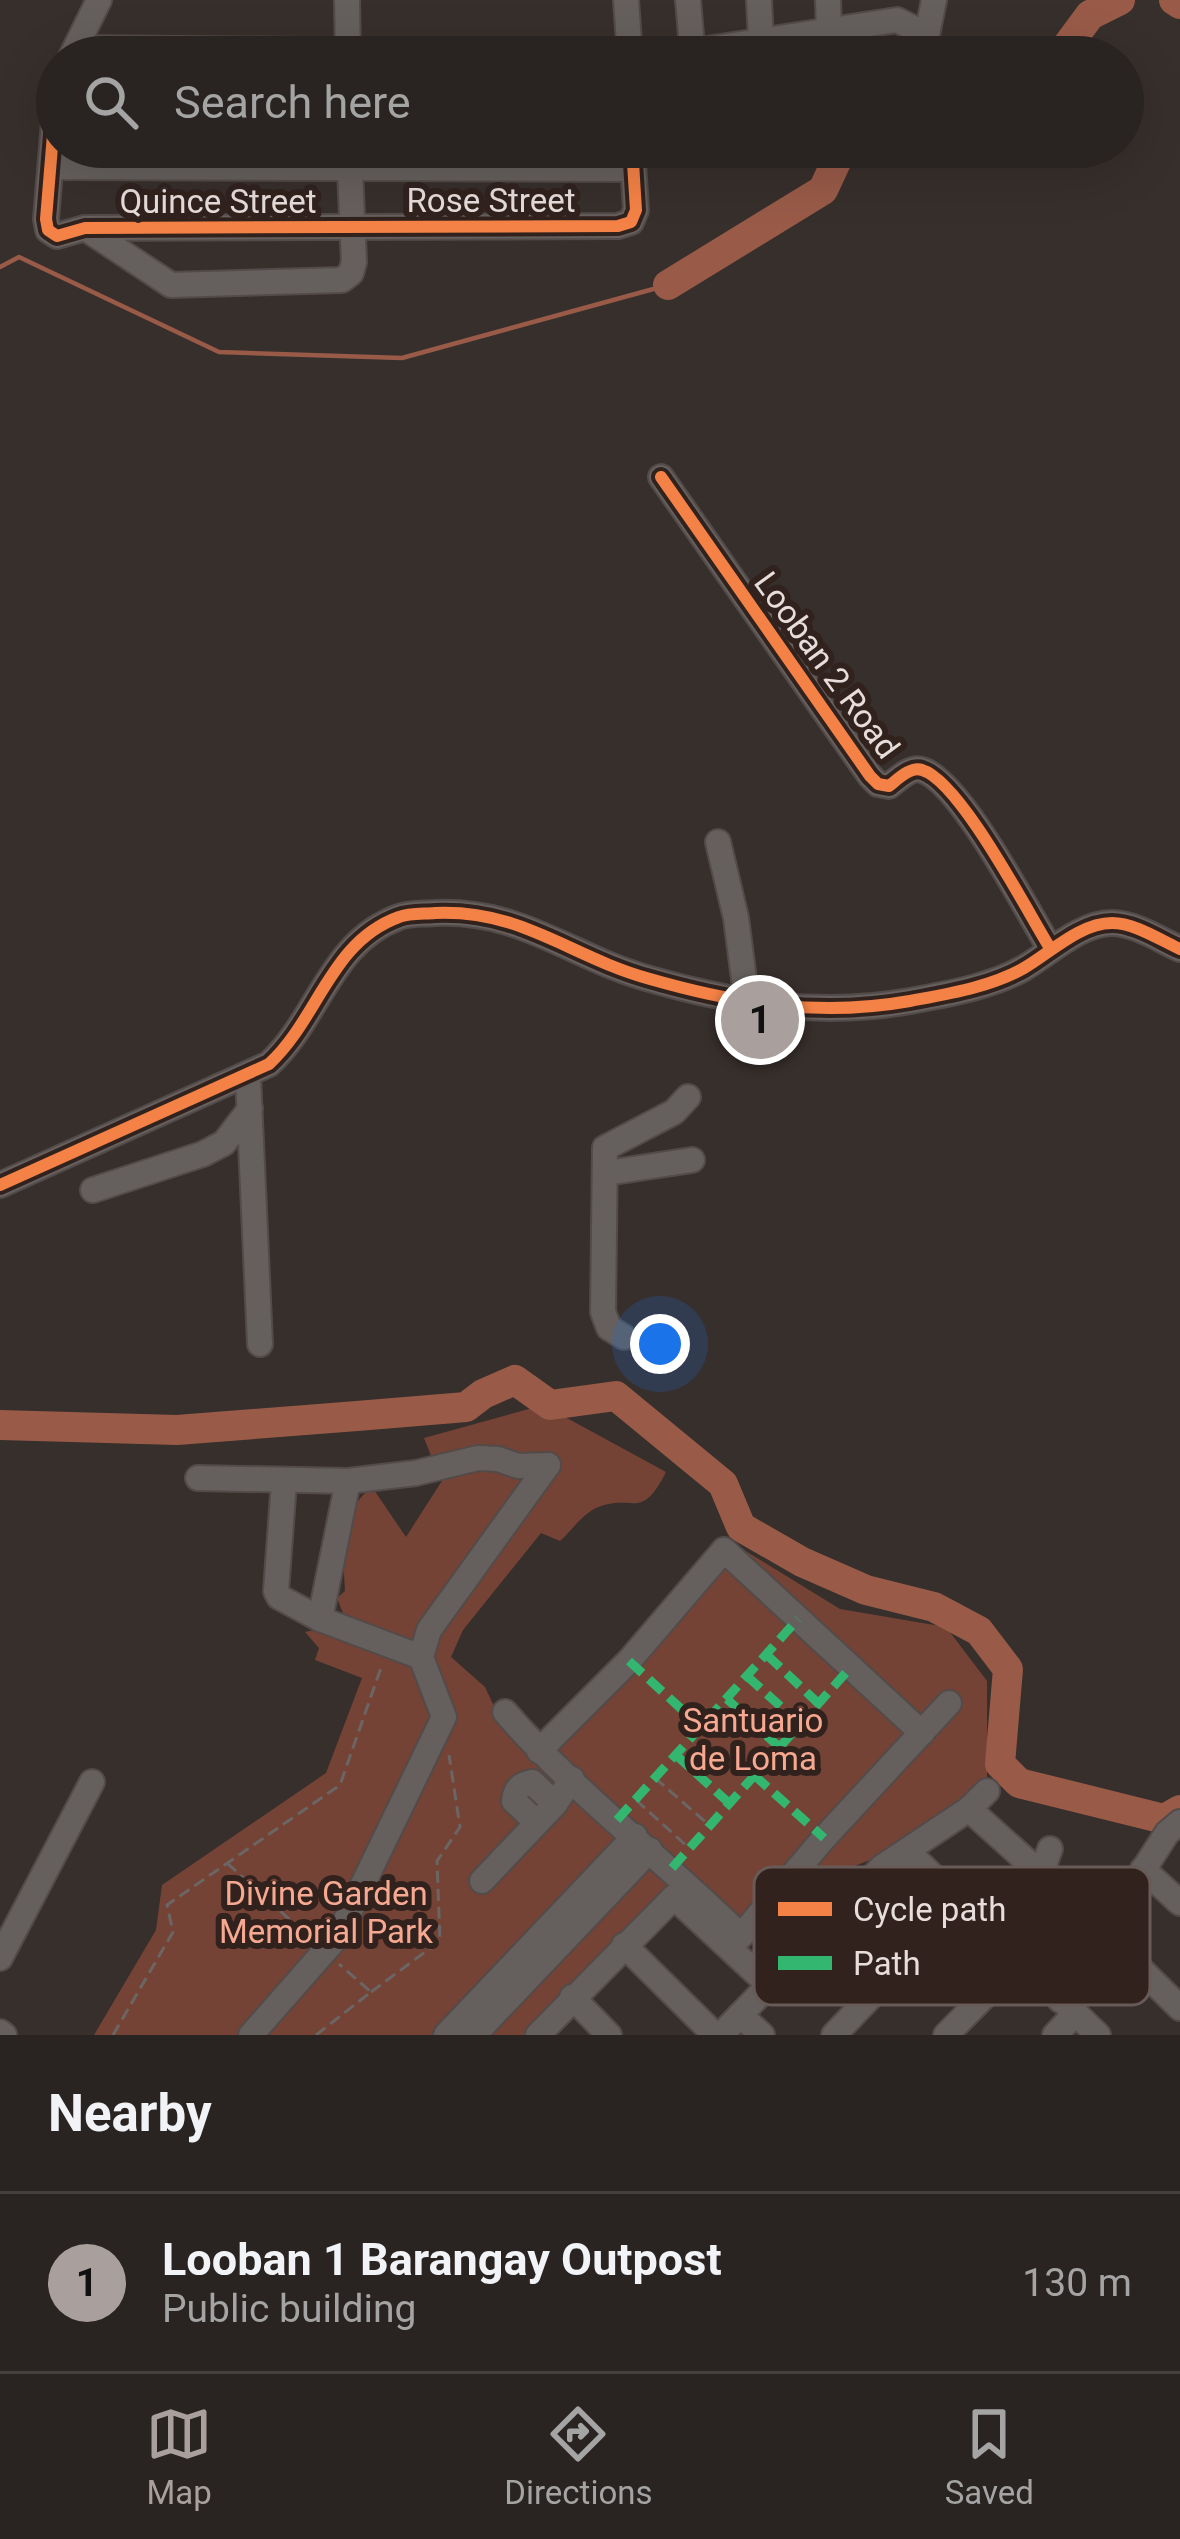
<!DOCTYPE html>
<style>
:root{--surface:#292321;--page:#352f2e;--text:#f1f3f6;--muted:#a5a4a5;--line:#45403f;--accent:#a9a09d}
body{margin:0;font-family:Roboto,sans-serif;background:var(--page);color:var(--text)}
.you{position:absolute;left:660px;top:1344px;width:42px;height:42px;margin:-30px;border:9px solid #fff;border-radius:50%;background:#1a73e8;box-shadow:0 0 0 18px #1a73e833}
.badge{display:grid;place-items:center;width:78px;height:78px;border-radius:50%;background:var(--accent);color:#111;font-size:39px;font-weight:700}
.pin{position:absolute;translate:-50% -50%;border:6px solid #fff;box-shadow:0 3px 12px #0006}
.list{margin:0;padding:0;list-style:none}
h2{display:flex;justify-content:space-between;align-items:center;height:156px;margin:0;padding:0 48px;font-size:51px}
h2 small{font-size:39px;font-weight:400;color:var(--muted)}
.list li{display:grid;grid-template-columns:78px 1fr auto;gap:36px;align-items:center;box-sizing:border-box;height:180px;padding:0 48px;border-top:3px solid var(--line)}
.list b{display:block;font-size:45px;white-space:nowrap}
.list p{margin:0;font-size:39px;white-space:nowrap;color:var(--muted)}
.list em{font-size:39px;font-style:normal;color:var(--muted)}
.icon{flex:none;width:66px;height:66px;fill:none;stroke:currentColor;stroke-width:2;stroke-linecap:round;stroke-linejoin:round}
.map{position:relative;flex:none;width:1180px;height:2035px;overflow:hidden}
.search{position:absolute;background:var(--surface);box-shadow:0 12px 48px #0002;left:36px;right:36px;top:36px;height:132px;display:flex;align-items:center;gap:30px;box-sizing:border-box;padding:0 42px;border-radius:66px;color:var(--muted);font-size:45px}
.sheet{height:336px;background:var(--surface)}
nav{display:flex;justify-content:space-around;align-items:center;box-sizing:border-box;height:168px;border-top:3px solid var(--line);background:var(--surface);font-size:33px;color:var(--muted)}
nav a{display:grid;justify-items:center;gap:6px}
nav .on{color:var(--accent)}
.map>svg:first-child{display:block}
.green{fill:#744335}
.lines{fill:none;stroke-linecap:round;stroke-linejoin:round}
.stream{stroke:#995b48;stroke-width:4.5}
.river{stroke:#995b48;stroke-width:30}
.minor-casing{stroke:#524b49;stroke-width:28}
.path{stroke:#6b6563;stroke-width:3;stroke-dasharray:12 6;stroke-linecap:butt}
.minor{stroke:#655f5d;stroke-width:24}
.quiet{stroke:#33b770;stroke-width:9;stroke-dasharray:18 9;stroke-linecap:butt}
.cycleway-casing{stroke:#31221e;stroke-width:20}
.cycleway{stroke:#f48246;stroke-width:12}
.labels{text-anchor:middle;dominant-baseline:central;stroke-width:12;stroke-linejoin:round;paint-order:stroke}
.street-label{font-size:33px;fill:#e7ddda;stroke:#31221e}
.park-label{font-size:33px;fill:#f6a890;stroke:#31221e}
.key{fill:#31221e;stroke:#685a56;stroke-width:3}
.key-label{font-size:33px;fill:#e7ddda}
</style>
<div class="map">
<svg width="1180" height="2035" viewBox="0 0 1180 2035">
<rect width="100%" height="100%" fill="#372f2c"/>
<!-- green -->
<path class="green" d="M543,1405L666,1472C640,1523 634,1492 596,1508C583,1514 570,1532 560,1541L541,1533L463,1630L451,1657L485,1687L505,1730L527,1752L726,1539L840,1609L946,1627L987,1681V1784L910,1844L797,1889L743,1949L676,1887L534,2035H94L156,1930L162,1885L326,1773L362,1678L315,1660L319,1648L305,1632L347,1623L337,1598L345,1591C343,1554 339,1512 372,1487L406,1537L456,1459L451,1451L432,1458L424,1438Z"/>
<g class="lines">
<!-- stream -->
<polyline class="stream" points="0,267 19,257 219,352 402,358 668,285"/>
<!-- river -->
<g class="river">
<polyline points="1174,0 1180,4"/>
<polyline points="1059,57 1090,15 1120,0"/>
<polyline points="668,285 823,190 843,147"/>
<polyline points="0,1425 177,1430 357,1416 466,1407 483,1394 515,1380 550,1405 616,1396 723,1484 741,1527 802,1562 866,1590 934,1607 979,1631 1008,1669 1000,1764 1019,1783 1164,1819 1180,1810"/>
</g>
<defs>
<g id="minor">
<polyline points="347,0 348,57"/>
<polyline points="626,0 630,57"/>
<polyline points="688,0 692,46 701,50 897,20 927,35 934,0"/>
<polyline points="759,0 761,41"/>
<polyline points="828,0 829,30"/>
<polyline points="76,48 629,53"/>
<polyline points="71,57 99,0"/>
<polyline points="57,86 46,219 48,230 57,236 85,228 618,226 631,222 636,210 632,147"/>
<polyline points="52,167 631,169"/>
<polyline points="85,228 171,285 342,280 351,273 354,262 349,147"/>
<path d="M661,477L870,776L878,784L889,786C898,779 911,766 922,770C960,781 1027,911 1050,948"/>
<polyline points="718,842 736,918 747,1002"/>
<polyline points="248,1076 260,1344"/>
<polyline points="613,1172 692,1160"/>
<path d="M0,1185L269,1064C319,1018 330,942 399,917C409,913 423,914 435,913C522,909 570,957 650,979C737,1004 820,1017 910,1001C947,994 991,987 1024,968C1050,953 1080,923 1112,923C1135,923 1160,940 1180,949"/>
<polyline points="93,1190 203,1154 224,1143 250,1109"/>
<polyline points="624,1337 609,1328 603,1312 605,1148 674,1112 688,1097"/>
<polyline points="198,1478 348,1481 416,1473 478,1458 498,1459 518,1466 548,1465"/>
<polyline points="284,1482 276,1591 279,1597 320,1619 421,1657"/>
<polyline points="320,1619 348,1481"/>
<path d="M505,1712C576,1794 664,1860 741,1936L824,1838L949,1703"/>
<polyline points="539,1751 629,1661 724,1550 922,1733"/>
<polyline points="969,1809 1041,1874"/>
<path d="M537,1823L514,1801C515,1789 520,1784 532,1782L555,1804"/>
<polyline points="908,1852 1098,2035"/>
<polyline points="1143,1869 1180,1903"/>
<polyline points="482,1881 555,1804 572,1779"/>
<polyline points="1102,1931 1180,2008"/>
<polyline points="996,1938 1041,1874 1050,1849"/>
<polyline points="624,1945 715,2035"/>
<polyline points="0,1958 92,1782"/>
<polyline points="572,1997 609,2035"/>
<polyline points="1060,2000 1167,1833 1180,1822"/>
<polyline points="740,2015 762,2035"/>
<polyline points="0,2032 4,2035"/>
<polyline points="251,2035 338,1936 444,1717 421,1657 429,1630 548,1465"/>
<polyline points="446,2035 635,1836"/>
<polyline points="474,2035 650,1850"/>
<polyline points="538,2035 674,1897 769,1985"/>
<polyline points="721,2035 882,1867 969,1809 987,1791"/>
<polyline points="834,2035 959,1904"/>
<polyline points="946,2035 1020,1960"/>
<polyline points="1055,2035 1075,2014"/>
</g>
</defs>
<!-- minor casing -->
<use href="#minor" class="minor-casing"/>
<!-- path -->
<g class="path">
<polyline points="655,1778 709,1825"/>
<polyline points="636,1800 689,1848"/>
<polyline points="227,1863 309,1937"/>
<polyline points="371,1992 440,1941 437,1861 460,1827 449,1755"/>
<polyline points="113,2035 173,1932 167,1905 340,1785 382,1665"/>
<polyline points="316,2035 371,1992 339,1964"/>
</g>
<!-- minor -->
<use href="#minor" class="minor"/>
<!-- quiet -->
<g class="quiet">
<polyline points="767,1655 819,1704"/>
<polyline points="629,1661 701,1727"/>
<polyline points="747,1676 800,1724"/>
<polyline points="727,1699 779,1747"/>
<polyline points="676,1755 729,1803"/>
<polyline points="754,1775 824,1838"/>
<polyline points="617,1820 798,1619"/>
<polyline points="672,1868 851,1667"/>
</g>
<defs>
<g id="cycleway">
<polyline points="57,86 46,219 48,230 57,236 85,228 618,226 631,222 636,210 632,147"/>
<path d="M661,477L870,776L878,784L889,786C898,779 911,766 922,770C960,781 1027,911 1050,948"/>
<path d="M0,1185L269,1064C319,1018 330,942 399,917C409,913 423,914 435,913C522,909 570,957 650,979C737,1004 820,1017 910,1001C947,994 991,987 1024,968C1050,953 1080,923 1112,923C1135,923 1160,940 1180,949"/>
</g>
</defs>
<!-- cycleway casing -->
<use href="#cycleway" class="cycleway-casing"/>
<!-- cycleway -->
<use href="#cycleway" class="cycleway"/>
</g>
<g class="labels">
<!-- street labels -->
<g class="street-label">
<text x="491" y="200">Rose Street</text>
<text x="218" y="201">Quince Street</text>
<text transform="translate(827 665) rotate(54)">Looban 2 Road</text>
</g>
<!-- park labels -->
<g class="park-label">
<text x="753" y="1720">Santuario<tspan x="753" dy="38">de Loma</tspan></text>
<text x="326" y="1893">Divine Garden<tspan x="326" dy="38">Memorial Park</tspan></text>
</g>
</g>
<!-- legend -->
<rect x="754" y="1867" width="396" height="138" rx="18" class="key"/>
<rect x="778" y="1902" width="54" height="14" fill="#f48246"/>
<rect x="778" y="1956" width="54" height="14" fill="#33b770"/>
<g class="key-label">
<text x="853" y="1921">Cycle path</text>
<text x="853" y="1975">Path</text>
</g>
</svg>
<div class="you"></div>
<div class="pin badge" style="left:760px;top:1020px">1</div>
<div class="search"><svg class="icon" aria-label="search" viewBox="0 0 24 24"><circle cx="10" cy="10" r="6"/><path d="M15 15l6 6"/></svg>Search here</div>
</div>
<section class="sheet">
<h2>Nearby<small></small></h2>
<ul class="list">
<li><span class="badge">1</span><div><b>Looban 1 Barangay Outpost</b><p>Public building</p></div><em>130 m</em></li>
</ul>
</section>
<nav>
<a class="on"><svg class="icon" aria-label="map" viewBox="0 0 24 24"><path d="M3 6l6-2 6 2 6-2v14l-6 2-6-2-6 2zM9 4v14M15 6v14"/></svg>Map</a>
<a><svg class="icon" aria-label="directions" viewBox="0 0 24 24"><path d="M12 3l9 9-9 9-9-9zM9 14v-3h6M13 9l2 2-2 2"/></svg>Directions</a>
<a><svg class="icon" aria-label="saved" viewBox="0 0 24 24"><path d="M7 4h10v16l-5-4-5 4z"/></svg>Saved</a>
</nav>
